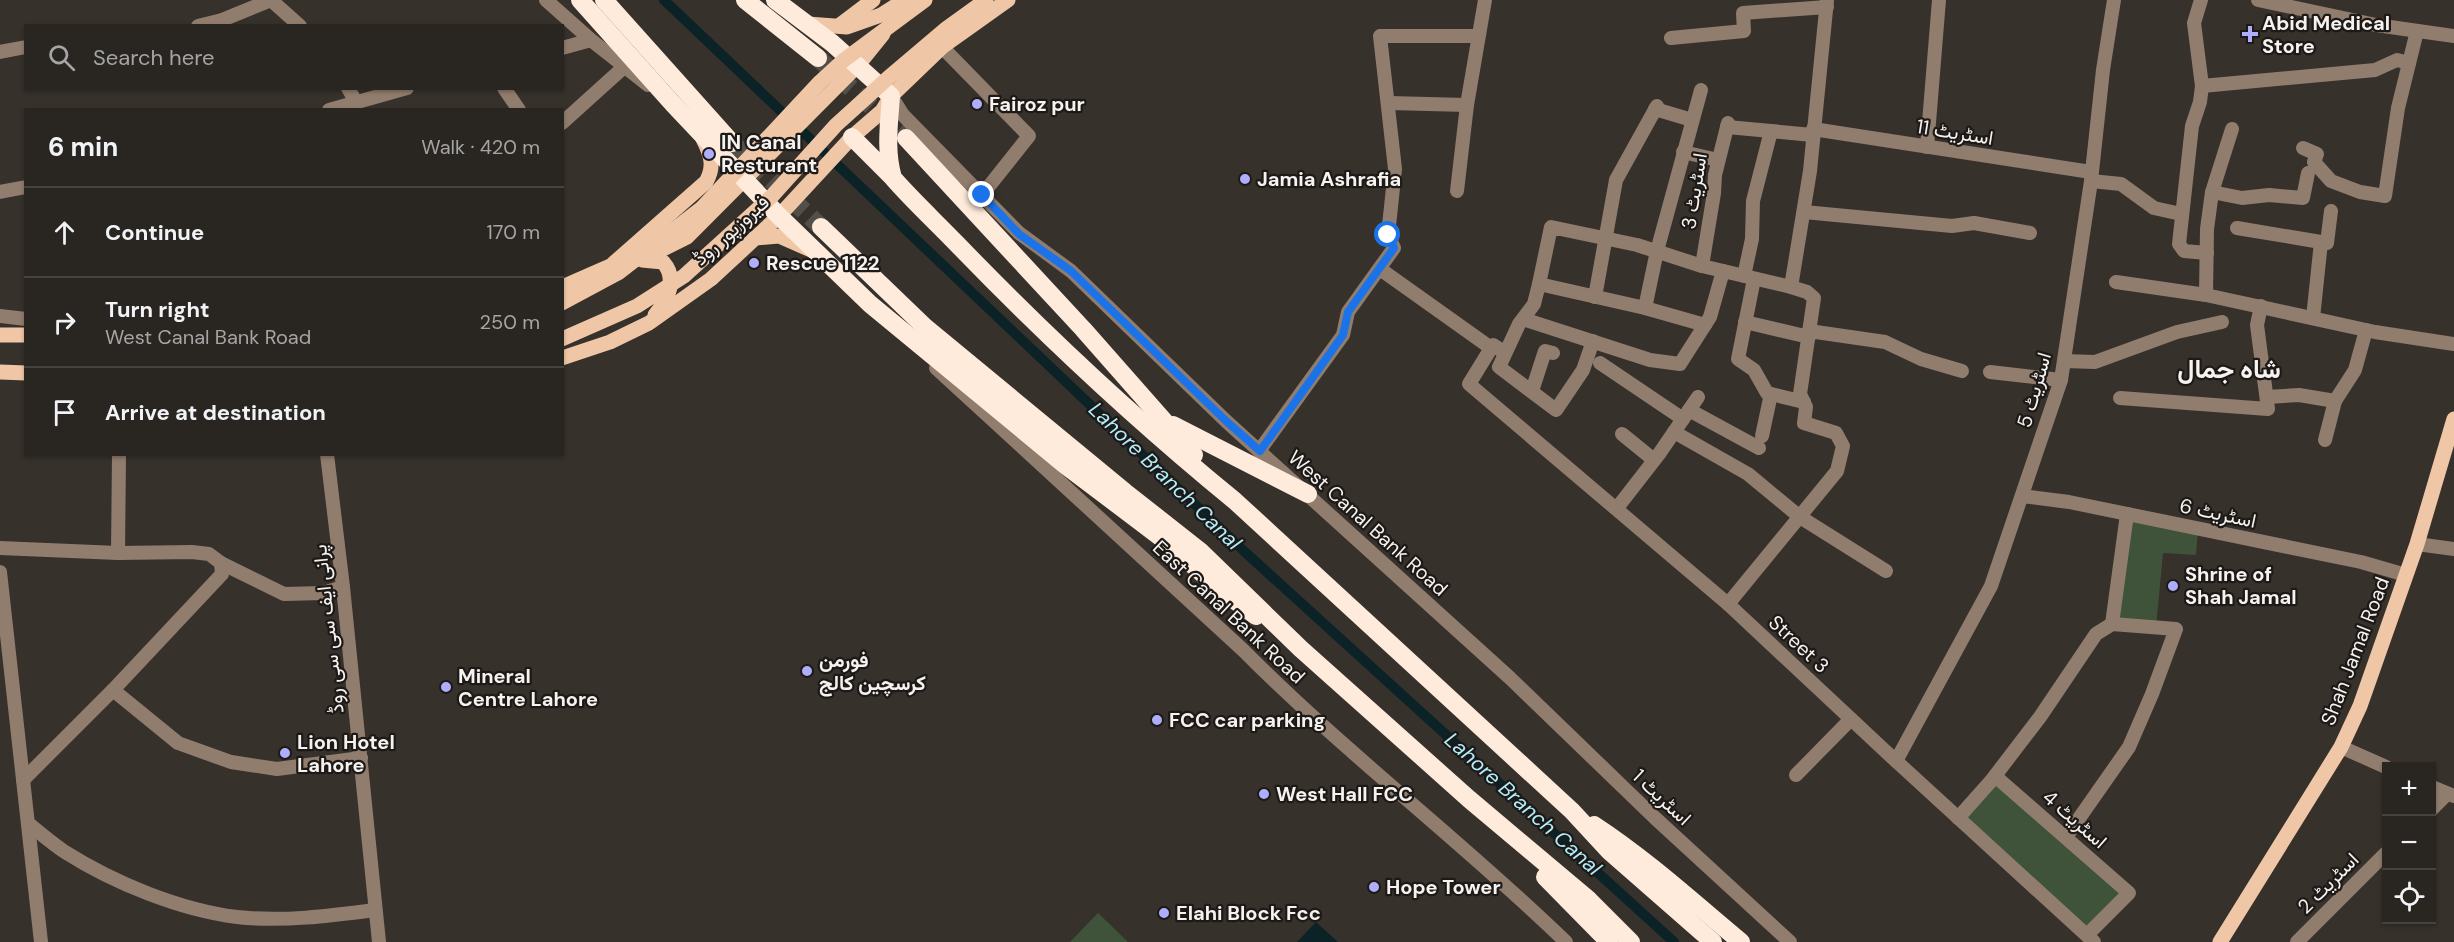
<!DOCTYPE html>
<meta charset="utf-8">
<style>
:root{--surface:#292521;--page:#312d2a;--text:#f1f3f6;--muted:#a5a5a5;--line:#45423f}
body{margin:0;font-family:"DM Sans",Vazirmatn,sans-serif;background:var(--page);color:var(--text)}
.controls{position:absolute;right:18px;bottom:18px;display:grid;overflow:hidden;border-radius:0px;box-shadow:0 2px 4px #0004}
.controls button{width:54px;height:54px;display:grid;place-items:center;padding:0;border:0;border-bottom:2px solid var(--line);background:var(--surface);color:var(--text);font:30px sans-serif}
.stop{position:absolute;width:18px;height:18px;margin:-14px;border:4px solid #1a73e8;border-radius:50%;background:#fff}
.stop.end{background:#1a73e8;border-color:#fff;box-shadow:0 2px 6px #0008}
.list{margin:0;padding:0;list-style:none}
h2{display:flex;justify-content:space-between;align-items:center;height:78px;margin:0;padding:0 24px;font-size:26px}
h2 small{font-size:20px;font-weight:400;color:var(--muted)}
.list li{display:grid;grid-template-columns:39px 1fr auto;gap:18px;align-items:center;box-sizing:border-box;height:90px;padding:0 24px;border-top:2px solid var(--line)}
.list b{display:block;font-size:22px;white-space:nowrap}
.list p{margin:0;font-size:20px;white-space:nowrap;color:var(--muted)}
.list em{font-size:20px;font-style:normal;color:var(--muted)}
.icon{flex:none;width:33px;height:33px;fill:none;stroke:currentColor;stroke-width:2;stroke-linecap:round;stroke-linejoin:round}
.map{position:relative;flex:none;width:2454px;height:942px;overflow:hidden}
.search{position:absolute;background:var(--surface);box-shadow:0 2px 4px #0004;left:24px;top:24px;width:540px;height:66px;display:flex;align-items:center;gap:15px;box-sizing:border-box;padding:0 21px;border-radius:0px;color:var(--muted);font-size:22px}
.panel{position:absolute;background:var(--surface);box-shadow:0 2px 4px #0004;left:24px;top:108px;width:540px;height:348px;border-radius:0px}
.map>svg:first-child{display:block}
.green{fill:#3f533a}
.water{fill:#0b2227}
.lines{fill:none;stroke-linecap:round;stroke-linejoin:round}
.canal{stroke:#0b2227;stroke-width:10}
.highway-tunnel{stroke:#544e49;stroke-width:18;stroke-dasharray:18 9;stroke-linecap:butt}
.minor{stroke:#917d6d;stroke-width:14}
.major{stroke:#f0c7a6;stroke-width:15}
.highway{stroke:#ffebdb;stroke-width:18}
.major-bridge{stroke:#f0c7a6;stroke-width:15}
.route{stroke:#1a73e8;stroke-width:8}
.poi-dot{fill:#afaefa;stroke:#1c1917;stroke-width:2}
.labels{text-anchor:middle;dominant-baseline:central;stroke-width:4.5;stroke-linejoin:round;paint-order:stroke}
.poi-label{font-size:20px;font-weight:bold;fill:#f6f2ef;stroke:#1c1917;text-anchor:start}
.street-label{font-size:20px;fill:#f6f2ef;stroke:#1c1917}
.water-label{font-size:21px;font-style:italic;fill:#b2edfc;stroke:#1c1917}
.district-label{font-size:26px;font-weight:bold;fill:#f6f2ef;stroke:#1c1917}
</style>
<div class="map">
<svg width="2454" height="942" viewBox="0 0 2454 942">
<rect width="100%" height="100%" fill="#37312c"/>
<!-- green -->
<g class="green">
<polygon points="2127,514 2198,529 2196,555 2163,553 2156,627 2112,624"/>
<polygon points="1995,776 2129,893 2087,935 1958,818"/>
<polygon points="1098,913 1128,942 1070,942"/>
</g>
<!-- water -->
<polygon class="water" points="1316,922 1338,942 1297,942"/>
<g class="lines">
<!-- canal -->
<polyline class="canal" points="664,0 1246,553 1674,942"/>
<!-- highway-tunnel -->
<g class="highway-tunnel">
<polyline points="818,58 906,138"/>
<polyline points="732,143 821,227"/>
</g>
<!-- minor -->
<g class="minor">
<polyline points="271,0 300,26"/>
<polyline points="546,0 591,40 648,85"/>
<polyline points="2201,0 2194,23 2202,86 2200,102 2192,126 2179,244 2184,251 2207,253"/>
<polyline points="2258,0 2376,25 2454,36"/>
<polyline points="198,26 222,20 271,0"/>
<polyline points="1671,38 1744,31 1743,13 1827,7"/>
<polyline points="942,47 1029,136 982,195"/>
<polyline points="562,48 591,40"/>
<polyline points="0,52 26,47"/>
<polyline points="2202,86 2375,70 2397,60 2409,63"/>
<polyline points="348,88 356,102"/>
<polyline points="504,88 519,110"/>
<polyline points="891,96 903,115 1019,233 1071,271 1226,421 1510,678 1654,817 1790,942"/>
<polyline points="1389,103 1467,105"/>
<polyline points="1655,109 1692,120"/>
<polyline points="329,110 407,88"/>
<polyline points="562,123 624,67"/>
<polyline points="1727,127 1771,131"/>
<polyline points="1813,129 2091,172"/>
<polyline points="2232,129 2212,192 2207,229 2206,295 2375,332 2454,344"/>
<polyline points="1927,147 1939,0"/>
<polyline points="2303,148 2317,154 2314,162 2331,181 2360,192 2385,196 2398,108 2417,31"/>
<polyline points="1683,152 1718,160"/>
<polyline points="2091,181 2121,184 2154,208 2181,214"/>
<polyline points="1457,191 1467,105 1485,0"/>
<polyline points="0,192 26,187"/>
<polyline points="2212,192 2242,198 2269,195 2303,198 2308,173"/>
<polyline points="1804,212 1952,226 1974,223 2030,233"/>
<polyline points="2237,228 2321,242"/>
<polyline points="1702,266 1714,193 1715,175 1728,123"/>
<polyline points="1380,269 1491,348"/>
<polyline points="1744,276 1752,239 1753,201 1771,131 1812,135"/>
<polyline points="1754,279 1738,359 1754,370 1767,393 1804,402"/>
<polyline points="2116,282 2206,295"/>
<polyline points="1539,284 1534,304 1519,324 1499,367 1556,410 1583,370 1593,341"/>
<polyline points="1791,287 1810,171 1827,0"/>
<polyline points="1595,297 1616,180 1657,106"/>
<polyline points="1645,308 1657,251 1701,90"/>
<polyline points="0,316 26,319"/>
<polyline points="2313,318 2321,242 2327,243 2331,211"/>
<polyline points="1523,319 1650,360 1680,364 1710,317 1723,271"/>
<polyline points="1745,322 1809,337"/>
<polyline points="1705,325 1645,308 1539,284 1551,227 1637,245 1702,266 1791,287 1807,292 1814,298 1800,394 1806,407 1804,423 1836,433 1843,446 1837,471 1728,604"/>
<polyline points="1809,331 1885,342 1921,359 1962,371"/>
<polyline points="1504,352 1493,345 1469,384 1728,604 1896,761 2094,942"/>
<polyline points="2064,361 2095,362 2177,332 2222,322"/>
<polyline points="1600,363 1683,419"/>
<path d="M936,368L1243,650C1345,753 1462,841 1566,942"/>
<polyline points="1990,372 2061,380"/>
<polyline points="1532,391 1545,351 1553,353"/>
<polyline points="2267,397 2299,395 2335,401 2325,440"/>
<polyline points="2120,398 2268,409 2257,325 2261,306"/>
<polyline points="2335,401 2355,370 2366,330"/>
<polyline points="1689,410 1759,448"/>
<polyline points="1674,432 1748,474 1800,517 1886,571"/>
<polyline points="1622,434 1654,460"/>
<polyline points="1762,436 1771,394"/>
<polyline points="1259,451 1343,335 1348,312 1394,248 1388,235 1395,169 1380,36 1477,36"/>
<polyline points="327,454 343,587 379,942"/>
<polyline points="2022,496 2069,502 2361,562 2406,575"/>
<polyline points="1617,508 1659,454 1698,397"/>
<polyline points="2417,544 2454,549"/>
<polyline points="0,548 118,553 192,552 209,554 221,563 222,574 113,690 178,743 231,762 277,769 361,758"/>
<polyline points="118,553 119,454"/>
<polyline points="221,563 284,594 323,593 343,587"/>
<polyline points="0,572 41,942"/>
<polyline points="2341,747 2386,767"/>
<polyline points="1896,761 1991,586 2061,380 2091,181 2103,70 2114,0"/>
<polyline points="1796,775 1851,719"/>
<polyline points="1995,776 2129,893 2087,935"/>
<polyline points="23,780 113,690"/>
<polyline points="2432,787 2454,796"/>
<polyline points="2432,809 2447,794"/>
<polyline points="1958,818 1991,781 2040,717 2096,634 2112,624 2127,514"/>
<path d="M29,824C41,834 53,844 65,852C114,883 180,910 237,917C282,922 330,916 374,910"/>
<polyline points="2066,837 2129,747 2152,694 2176,629 2112,624"/>
<polyline points="2297,942 2386,853"/>
</g>
<!-- major -->
<g class="major">
<polyline points="808,24 847,27 881,15 905,0"/>
<polyline points="840,25 873,0"/>
<polyline points="755,238 779,236 811,250"/>
<path d="M642,260L663,262C678,279 668,299 655,315"/>
<path d="M614,263L706,182C715,166 711,155 703,139"/>
<polyline points="562,287 610,266 659,251 687,237 858,65 883,34"/>
<polyline points="0,335 26,335"/>
<polyline points="562,358 610,342 649,323 711,279 779,216 852,137 882,111 891,96 942,47 1008,0"/>
<polyline points="0,372 26,373"/>
<polyline points="2220,942 2341,747 2360,706 2417,544 2454,419"/>
</g>
<!-- highway -->
<g class="highway">
<polyline points="580,0 673,104 779,216 870,304 1065,465 1159,536 1226,594 1256,616"/>
<polyline points="604,0 732,143"/>
<polyline points="745,0 818,58"/>
<path d="M775,0L832,43L891,96C889,125 885,150 893,178C913,201 936,222 957,244C1045,335 1137,421 1235,501L1572,811L1609,851L1713,942"/>
<polyline points="852,137 891,176"/>
<polyline points="906,138 1083,329 1194,455"/>
<polyline points="821,227 925,327 1125,492 1200,551 1301,649 1469,799 1589,900 1631,942"/>
<polyline points="1173,425 1308,494"/>
<path d="M1594,825C1646,859 1693,902 1741,942"/>
<polyline points="1545,877 1609,942"/>
</g>
<!-- major-bridge -->
<g class="major-bridge">
<polyline points="562,303 618,273 702,208 820,82 844,60 925,0"/>
<polyline points="562,339 637,306 684,276 772,196 836,125 888,78 947,28 986,0"/>
</g>
</g>
<g class="lines">
<!-- route -->
<polyline class="route" points="982,195 1019,234 1071,271 1226,421 1260,451 1343,335 1348,312 1394,248 1388,235"/>
</g>
<!-- markers -->
<g class="poi-dot">
<path d="M2247 25h6v6h6v6h-6v6h-6v-6h-6v-6h6z"/>
<circle cx="977" cy="104" r="6"/>
<circle cx="709" cy="154" r="6"/>
<circle cx="1245" cy="179" r="6"/>
<circle cx="754" cy="263" r="6"/>
<circle cx="2173" cy="586" r="6"/>
<circle cx="807" cy="671" r="6"/>
<circle cx="446" cy="687" r="6"/>
<circle cx="1157" cy="720" r="6"/>
<circle cx="285" cy="753" r="6"/>
<circle cx="1264" cy="794" r="6"/>
<circle cx="1374" cy="887" r="6"/>
<circle cx="1164" cy="913" r="6"/>
</g>
<g class="labels">
<!-- poi labels -->
<g class="poi-label">
<text x="2262" y="23">Abid Medical<tspan x="2262" dy="23">Store</tspan></text>
<text x="989" y="104">Fairoz pur</text>
<text x="721" y="142">IN Canal<tspan x="721" dy="23">Resturant</tspan></text>
<text x="1257" y="179">Jamia Ashrafia</text>
<text x="766" y="263">Rescue 1122</text>
<text x="2185" y="574">Shrine of<tspan x="2185" dy="23">Shah Jamal</tspan></text>
<text x="819" y="660">فورمن<tspan x="819" dy="23">کرسچین کالج</tspan></text>
<text x="458" y="676">Mineral<tspan x="458" dy="23">Centre Lahore</tspan></text>
<text x="1169" y="720">FCC car parking</text>
<text x="297" y="742">Lion Hotel<tspan x="297" dy="23">Lahore</tspan></text>
<text x="1276" y="794">West Hall FCC</text>
<text x="1386" y="887">Hope Tower</text>
<text x="1176" y="913">Elahi Block Fcc</text>
</g>
<!-- street labels -->
<g class="street-label">
<text transform="translate(1955 132) rotate(9)">اسٹریٹ 11</text>
<text transform="translate(1694 191) rotate(-81)">اسٹریٹ 3</text>
<text transform="translate(731 230) rotate(-42)">فیروزپور روڈ</text>
<text transform="translate(2034 390) rotate(-74)">اسٹریٹ 5</text>
<text transform="translate(2218 513) rotate(12)">اسٹریٹ 6</text>
<text transform="translate(1368 523) rotate(42)">West Canal Bank Road</text>
<text transform="translate(1229 612) rotate(43)">East Canal Bank Road</text>
<text transform="translate(328 629) rotate(-96)">پرانی ایف سی سی روڈ</text>
<text transform="translate(1799 644) rotate(43)">Street 3</text>
<text transform="translate(2355 651) rotate(-69)">Shah Jamal Road</text>
<text transform="translate(1662 797) rotate(43)">اسٹریٹ 1</text>
<text transform="translate(2075 819) rotate(41)">اسٹریٹ 4</text>
<text transform="translate(2328 883) rotate(-45)">اسٹریٹ 2</text>
</g>
<!-- water labels -->
<g class="water-label">
<text transform="translate(1165 476) rotate(44)">Lahore Branch Canal</text>
<text transform="translate(1523 804) rotate(42)">Lahore Branch Canal</text>
</g>
<!-- district labels -->
<g class="district-label">
<text x="2229" y="369">شاہ جمال</text>
</g>
</g>
</svg>
<div class="controls">
<button>+</button>
<button>−</button>
<button><svg class="icon" aria-label="locate" viewBox="0 0 24 24"><circle cx="12" cy="12" r="6"/><path d="M12 2v4M12 18v4M2 12h4M18 12h4"/></svg></button>
</div>
<div class="stop" style="left:1388px;top:235px"></div>
<div class="stop end" style="left:982px;top:195px"></div>
<div class="search"><svg class="icon" aria-label="search" viewBox="0 0 24 24"><circle cx="10" cy="10" r="6"/><path d="M15 15l6 6"/></svg>Search here</div>
<section class="panel">
<h2>6 min<small>Walk · 420 m</small></h2>
<ul class="list">
<li><svg class="icon" aria-label="ahead" viewBox="0 0 24 24"><path d="M12 20V5M6 11l6-6 6 6"/></svg><div><b>Continue</b></div><em>170 m</em></li>
<li><svg class="icon" aria-label="right" viewBox="0 0 24 24"><path d="M7 20v-9h11M14 6l5 5-5 5"/></svg><div><b>Turn right</b><p>West Canal Bank Road</p></div><em>250 m</em></li>
<li><svg class="icon" aria-label="arrive" viewBox="0 0 24 24"><path d="M6 21V4h12l-3 4 3 4H6"/></svg><div><b>Arrive at destination</b></div></li>
</ul>
</section>
</div>
